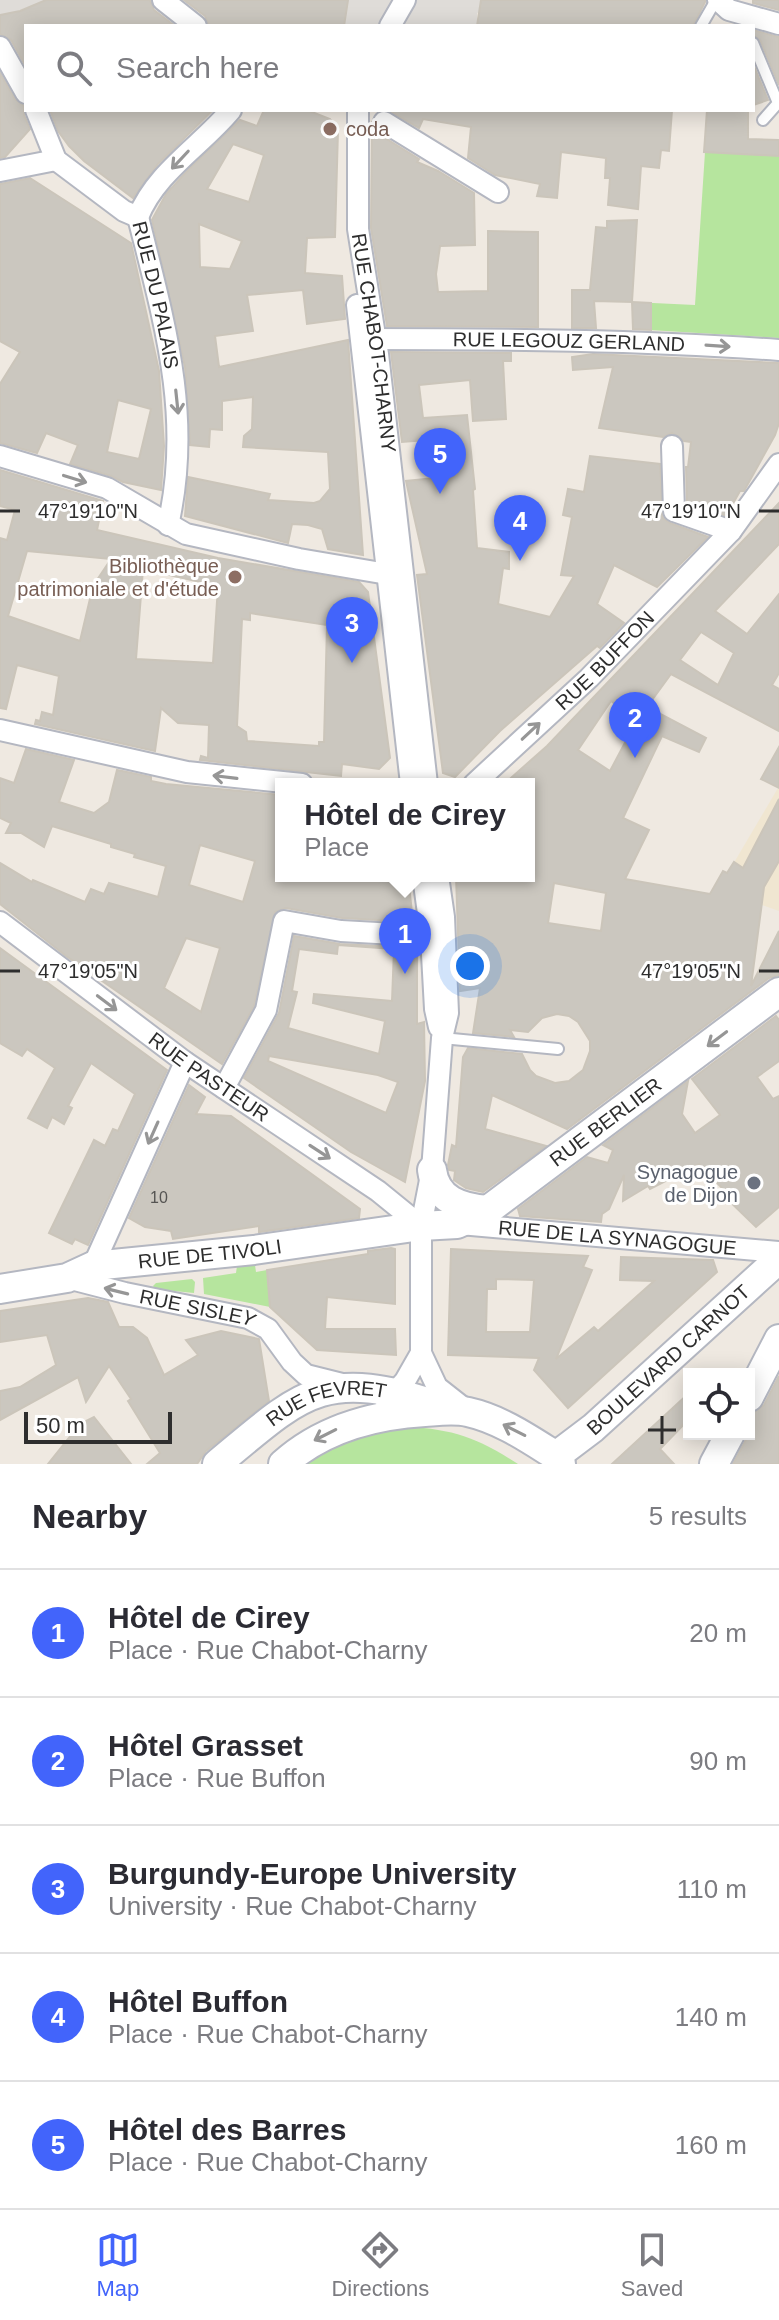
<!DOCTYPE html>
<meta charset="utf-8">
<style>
:root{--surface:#fff;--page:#f7f7f7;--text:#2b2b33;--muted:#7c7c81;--line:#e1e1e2;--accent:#4264fb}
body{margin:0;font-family:Arial,sans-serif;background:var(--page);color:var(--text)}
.controls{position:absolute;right:24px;bottom:24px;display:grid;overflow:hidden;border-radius:0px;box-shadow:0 4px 20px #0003}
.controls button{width:72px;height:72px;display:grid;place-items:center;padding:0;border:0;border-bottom:2px solid var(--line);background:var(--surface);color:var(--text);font:40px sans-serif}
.scale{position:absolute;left:24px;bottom:20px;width:148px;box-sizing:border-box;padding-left:8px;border:4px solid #2e2e2e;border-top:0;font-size:22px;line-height:28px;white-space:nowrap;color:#2e2e2e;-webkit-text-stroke:6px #fff;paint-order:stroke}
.you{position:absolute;left:470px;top:966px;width:28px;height:28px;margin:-20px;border:6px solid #fff;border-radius:50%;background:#1a73e8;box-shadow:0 0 0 12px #1a73e833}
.badge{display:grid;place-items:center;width:52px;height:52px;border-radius:50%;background:var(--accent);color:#fff;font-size:26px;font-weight:700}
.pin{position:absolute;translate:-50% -66px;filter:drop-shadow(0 2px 4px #0008)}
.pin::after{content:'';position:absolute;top:42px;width:28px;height:24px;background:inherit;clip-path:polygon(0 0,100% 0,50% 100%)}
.popup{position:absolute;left:275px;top:778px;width:260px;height:104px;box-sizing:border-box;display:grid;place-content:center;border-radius:0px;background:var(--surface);filter:drop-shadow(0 2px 6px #0005);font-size:26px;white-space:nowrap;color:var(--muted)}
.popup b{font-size:30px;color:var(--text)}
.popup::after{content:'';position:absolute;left:50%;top:100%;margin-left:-16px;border:16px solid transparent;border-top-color:var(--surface)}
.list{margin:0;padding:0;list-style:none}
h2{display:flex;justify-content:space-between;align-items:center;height:104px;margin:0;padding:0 32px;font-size:34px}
h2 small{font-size:26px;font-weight:400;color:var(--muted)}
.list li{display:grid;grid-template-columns:52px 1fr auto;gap:24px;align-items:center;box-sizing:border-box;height:128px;padding:0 32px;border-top:2px solid var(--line)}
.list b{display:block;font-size:30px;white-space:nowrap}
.list p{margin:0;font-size:26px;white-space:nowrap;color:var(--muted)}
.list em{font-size:26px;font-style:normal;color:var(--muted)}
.icon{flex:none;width:44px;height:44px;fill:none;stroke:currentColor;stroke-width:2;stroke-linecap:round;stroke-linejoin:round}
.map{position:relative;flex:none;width:779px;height:1464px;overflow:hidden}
.search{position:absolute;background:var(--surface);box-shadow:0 4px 20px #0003;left:24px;right:24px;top:24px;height:88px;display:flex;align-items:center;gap:20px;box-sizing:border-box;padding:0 28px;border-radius:0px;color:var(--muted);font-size:30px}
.sheet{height:744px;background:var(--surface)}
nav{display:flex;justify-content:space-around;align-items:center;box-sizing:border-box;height:112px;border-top:2px solid var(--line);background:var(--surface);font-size:22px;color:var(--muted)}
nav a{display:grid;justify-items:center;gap:4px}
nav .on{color:var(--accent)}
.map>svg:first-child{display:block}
.education{fill:#f0e6d1}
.green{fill:#b6e59e}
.plaza{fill:#dfdcd8}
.building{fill:#cbc7bf;stroke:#cbc5ba;stroke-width:2;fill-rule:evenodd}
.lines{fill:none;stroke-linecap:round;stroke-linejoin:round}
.lane-casing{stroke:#b4b7c1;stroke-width:14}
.street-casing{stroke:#b4b7c1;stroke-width:24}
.secondary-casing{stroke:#b4b7c1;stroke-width:32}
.lane{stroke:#fff;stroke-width:10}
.street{stroke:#fff;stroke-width:20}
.secondary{stroke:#fff;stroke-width:28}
.oneway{stroke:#969696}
.ticks{fill:none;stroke:#2e2e2e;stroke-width:3}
.education-dot{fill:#8d6e63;stroke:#fff;stroke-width:3}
.worship-dot{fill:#6b7280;stroke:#fff;stroke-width:3}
.labels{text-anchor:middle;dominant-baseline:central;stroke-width:6;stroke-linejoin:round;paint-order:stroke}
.number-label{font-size:16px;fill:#555452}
.education-label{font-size:20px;fill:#785e54;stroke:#fff;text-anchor:start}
.street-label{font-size:20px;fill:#2e2e2e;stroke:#fff}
.worship-label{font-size:20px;fill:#5b616d;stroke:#fff;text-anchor:end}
.ticks-label{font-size:20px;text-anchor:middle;fill:#2e2e2e;stroke:#fff;stroke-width:6;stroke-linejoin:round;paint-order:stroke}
</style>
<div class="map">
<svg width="779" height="1464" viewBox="0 0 779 1464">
<rect width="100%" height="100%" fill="#efe9e1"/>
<!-- education -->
<polygon class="education" points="778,788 779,789 779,911 762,905 722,883"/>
<!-- green -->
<g class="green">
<polygon points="705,152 779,155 779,338 633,329 632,302 695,305"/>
<polygon points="255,1265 256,1272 267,1270 270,1307 204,1294 203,1278 236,1273 237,1266"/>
<polygon points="192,1279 195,1282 194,1293 155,1289 153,1286 156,1283"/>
<path d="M398,1426C451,1429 473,1435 518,1464H302C331,1440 362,1432 398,1426Z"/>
</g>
<!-- plaza -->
<g class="plaza">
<polygon points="0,0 46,0 18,11 0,15"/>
<polygon points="348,0 481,0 482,11 477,13 477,26 344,26"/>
</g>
<!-- building -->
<g class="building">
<polygon points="46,0 150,0 154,10 175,26 26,26 26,67 11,40 0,34 0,15 20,11"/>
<polygon points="184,0 348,0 344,26 209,26 205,16"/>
<polygon points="481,0 705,0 705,2 693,26 477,26"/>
<polygon points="753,0 779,0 779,10 753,3"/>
<polygon points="753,30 779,37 779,85 760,40 753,35"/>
<polygon points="753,64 768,100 753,105"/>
<polygon points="0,73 15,99 24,106 24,115 30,129 5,157 0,158"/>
<polygon points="50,110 213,110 158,164 133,198 84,161 69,146 58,131"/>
<path d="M264,110H307L330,119L338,130L335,237L307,238L305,273L342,276L345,319L307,324L303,290L247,295L253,331L215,336L219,367L348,340L363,555L328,549L322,529L308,525L292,524L288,543L185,516L188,477L270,494L268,500L314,503L320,501L330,489L328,452L243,447L244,436L252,429L253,397L222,401V430L210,429L209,447L190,445L185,367L152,220L166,194L189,169L240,120L257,126ZM233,144L264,155L249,202L207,189ZM199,224L242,241L230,269L200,267Z"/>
<polygon points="388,110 672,110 669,151 661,150 659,168 641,166 638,209 608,205 610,178 605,178 606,158 561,152 557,198 537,196 540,184 495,175 468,158 471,127 423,119 419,128"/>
<polygon points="707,110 748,110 748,139 779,140 779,156 704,152"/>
<polygon points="372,124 377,133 419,159 417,162 438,171 474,193 475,245 440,246 436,274 438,292 488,291 488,231 538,232 538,327 387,326 371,228"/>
<path d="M30,178L131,243L159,371L164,446L161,490L123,482L111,476L70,464L78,445L46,433L37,453L0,443V384L20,352L0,341V184ZM118,400L151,409L139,459L107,452Z"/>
<polygon points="637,220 632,302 594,301 596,328 572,328 572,290 590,290 596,227 607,228 607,221"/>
<polygon points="632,302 651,303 651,330 633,329"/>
<polygon points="391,352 511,353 511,361 503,361 506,419 473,421 470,380 419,385 423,418 467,415 475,489 473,490 477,548 509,552 509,569 503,568 498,604 550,617 574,576 561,575 572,517 563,515 568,489 584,492 590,456 660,464 663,518 670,523 708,537 657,587 614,565 597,604 624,623 600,648 597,646 500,731 455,777 443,773 417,575 427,574 406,481 446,477 440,439 402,442"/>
<polygon points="593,354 779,363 779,423 775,435 744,491 740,491 726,516 687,502 686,467 688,467 691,442 684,441 672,433 663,437 599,428 613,367 573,370 572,357"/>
<path d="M0,470L103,501L97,530L218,558L359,582L368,592L390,758L379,769L342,764L341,776L200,760L201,756L208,758L209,725L178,723L161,708L155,751L35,724L36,720L40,721L42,712L53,715L59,676L17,665L6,709L0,708V538L7,540L15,510L0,506ZM27,551L111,559L93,586L80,641L8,616ZM143,569L218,586L213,663L136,659ZM250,613L327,625L324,742H319V746L247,741L246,732L237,726L242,619L250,620Z"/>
<path d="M779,503V544L715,611L747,634L779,594V673L772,685L779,689V731L671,674L647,707L706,738L699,752L662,736L623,818L649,830L625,879L710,894L723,871L727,873L734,862L743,868L779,799V861L764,887L751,986L779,931V975L769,978L567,1129L492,1095L485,1129L546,1146L483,1192L466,1188L454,1180L455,1171L449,1170L448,1165L452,1145L456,1147L463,1057L468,1048L522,1054L530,1070L536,1076L555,1083L569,1081L583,1070L590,1051V1041L578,1022L569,1016L557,1014L542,1018L528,1032L510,1030L514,1037L473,1033L480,988L460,991L456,876H529V784H504L547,746ZM701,632L734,653L718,685L680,660ZM611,701L637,720L610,771L578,750ZM554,883L606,893L601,931L548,923Z"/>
<polygon points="779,747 779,788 761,779"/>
<path d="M26,749L74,760L59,802L94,813L109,802L117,770L151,777V781L166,784L281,795V876H408L413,922L342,918L286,908L275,912L254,1006L222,1064L66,956L0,904V863L32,882L33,880L85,902L91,889L104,894L109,883L158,897L166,866L134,857L135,854L111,847V844L52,826L44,847L21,833H6L11,823L0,818V778L14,783ZM200,845L255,861L243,902L189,885ZM186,938L220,948L201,1012L164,988Z"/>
<path d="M294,936L340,944L417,948V1024L424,1022L425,1081L405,1182L351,1152L244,1078L279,1013ZM338,945L394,949L392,1001L314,994L313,1003L385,1021L379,1054L288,1028L297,992L292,991L299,949L337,954ZM269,1056L378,1075L398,1082L386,1113L268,1061Z"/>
<polygon points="0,948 167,1070 88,1245 75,1239 72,1244 49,1233 94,1140 105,1146 113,1129 118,1131 135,1094 91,1063 68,1106 72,1108 64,1124 52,1117 47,1128 28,1118 55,1068 27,1049 22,1056 0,1043"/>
<polygon points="776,1016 779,1020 779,1061 757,1077 773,1099 779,1096 779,1207 756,1227 720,1192 723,1189 699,1164 650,1189 648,1186 623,1201 624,1175 609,1209 602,1214 601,1222 520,1216 518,1209 587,1157 608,1163 613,1150 603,1145 688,1081 682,1114 695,1133 720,1115 692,1079"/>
<polygon points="189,1085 205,1097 196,1114 231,1116 360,1209 359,1218 259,1232 259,1226 173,1239 171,1231 145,1227 129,1218"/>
<polygon points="391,1248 395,1249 395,1304 327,1297 325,1329 395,1329 396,1355 317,1350 270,1307 267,1270 368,1254 368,1251"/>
<path d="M451,1249L588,1256L583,1267L592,1270L556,1359L594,1327L598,1331L654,1281L620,1280L621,1257L713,1260L717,1272L568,1408L534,1370L539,1358L448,1355ZM496,1279L534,1280L530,1332H486L487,1289H496Z"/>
<polygon points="88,1298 108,1302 119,1327 133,1327 147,1338 164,1375 198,1355 186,1340 221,1331 259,1339 269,1401 206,1451 197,1464 147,1464 160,1453 128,1401 131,1399 109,1366 86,1402 78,1377 0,1420 0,1391 20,1387 56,1365 47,1335 0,1342 0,1311"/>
<polygon points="779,1376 779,1464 733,1464 749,1434 749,1421 753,1413 764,1405"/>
<polygon points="689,1393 689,1419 660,1449 674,1464 612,1464"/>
<polygon points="94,1417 131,1464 48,1464 80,1424"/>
</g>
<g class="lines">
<defs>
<g id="lane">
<polyline points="701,26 716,0"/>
<polyline points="753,43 778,103 763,120"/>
<polyline points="442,1038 558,1049"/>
</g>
<g id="street">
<polyline points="163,0 196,26"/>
<polyline points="718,0 729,10 779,24"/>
<polyline points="390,26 405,0"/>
<polyline points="0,47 26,93"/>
<polyline points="36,110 56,160 124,211 138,217"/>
<path id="s1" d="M358,110V229L378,354L427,784"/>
<polyline points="384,122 498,192"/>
<polyline points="0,171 56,160"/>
<path id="s2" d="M138,217C164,321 193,417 168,525"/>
<path d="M138,217C156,172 201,146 231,110"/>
<polyline points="357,305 411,784"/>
<path id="s3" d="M365,339C503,339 641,340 779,350"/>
<polyline points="672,446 674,511 731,531"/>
<polyline points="0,456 107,488 186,534 299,559 399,576"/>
<polyline points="0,730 187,772 302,784"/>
<path id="s4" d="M474,784L589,678L731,531L779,464"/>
<polyline points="423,876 431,936 435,1009 439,1027"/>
<polyline points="438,876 444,917 448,1013 442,1038 432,1170 421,1226 421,1353 437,1387 465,1409"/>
<path id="s5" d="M0,922L185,1062L378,1191L421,1226"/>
<polyline points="224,1088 266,1010 284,921 341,931 431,936"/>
<path id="s6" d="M460,1224L779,1252"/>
<polyline points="93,1266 185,1062"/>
<path id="s7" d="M67,1278L125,1293L248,1318L268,1329L292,1362L306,1375L342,1384"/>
<polyline points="386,1402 405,1381 421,1353"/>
</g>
<g id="secondary">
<path d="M432,1170C436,1200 461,1208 488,1210"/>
<path id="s8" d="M0,1289L67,1278L93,1266L254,1250L421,1226L457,1224L488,1210L779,992"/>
<polyline points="749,1397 779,1339"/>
<path id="s9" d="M556,1456L593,1428L779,1259"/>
<path id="s10" d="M217,1464C301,1394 323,1367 436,1405"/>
<path d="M283,1464C323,1428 373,1415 425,1412C439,1411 454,1409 468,1412C500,1419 529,1439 556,1456L561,1464"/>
<polyline points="714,1464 730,1434"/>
</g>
</defs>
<!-- lane casing -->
<use href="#lane" class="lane-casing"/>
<!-- street casing -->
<use href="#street" class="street-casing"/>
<!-- secondary casing -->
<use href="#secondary" class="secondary-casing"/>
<!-- lane -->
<use href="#lane" class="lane"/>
<!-- street -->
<use href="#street" class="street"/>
<!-- secondary -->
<use href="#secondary" class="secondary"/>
</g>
<!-- one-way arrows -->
<defs><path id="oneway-shaft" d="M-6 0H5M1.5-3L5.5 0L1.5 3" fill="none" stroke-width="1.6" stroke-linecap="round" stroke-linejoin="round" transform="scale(2)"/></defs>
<g class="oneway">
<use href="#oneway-shaft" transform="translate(180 160) rotate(133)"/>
<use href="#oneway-shaft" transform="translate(718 346) rotate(4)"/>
<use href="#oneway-shaft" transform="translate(177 402) rotate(84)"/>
<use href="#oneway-shaft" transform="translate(75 479) rotate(17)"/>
<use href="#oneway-shaft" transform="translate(531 731) rotate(-43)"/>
<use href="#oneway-shaft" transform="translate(225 777) rotate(-173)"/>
<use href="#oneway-shaft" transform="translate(107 1003) rotate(37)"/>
<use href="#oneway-shaft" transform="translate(717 1039) rotate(143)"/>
<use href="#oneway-shaft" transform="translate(153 1133) rotate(114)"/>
<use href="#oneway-shaft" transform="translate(320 1152) rotate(33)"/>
<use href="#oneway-shaft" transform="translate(116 1291) rotate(-166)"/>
<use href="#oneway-shaft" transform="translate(514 1430) rotate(-153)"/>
<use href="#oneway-shaft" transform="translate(325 1435) rotate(153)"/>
</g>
<!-- ticks -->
<path class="ticks" d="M0,511H20M759,511H779M0,971H20M759,971H779M662,1416V1444M648,1430H676"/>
<!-- markers -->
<g class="education-dot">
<circle cx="330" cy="129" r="8"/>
<circle cx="235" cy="577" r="8"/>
</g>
<circle class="worship-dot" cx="754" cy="1183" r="8"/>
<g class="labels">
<!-- number labels -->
<g class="number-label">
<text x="159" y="1197">10</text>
</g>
<!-- education labels -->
<g class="education-label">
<text x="346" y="129">coda</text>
<text x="219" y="566" text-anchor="end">Bibliothèque<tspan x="219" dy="23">patrimoniale et d'étude</tspan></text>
</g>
<!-- street labels -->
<g class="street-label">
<text stroke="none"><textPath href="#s2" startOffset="80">RUE DU PALAIS</textPath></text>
<text stroke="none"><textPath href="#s3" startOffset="204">RUE LEGOUZ GERLAND</textPath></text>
<text stroke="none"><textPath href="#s1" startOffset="234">RUE CHABOT-CHARNY</textPath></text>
<text stroke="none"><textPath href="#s4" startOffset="180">RUE BUFFON</textPath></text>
<text stroke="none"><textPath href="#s5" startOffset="260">RUE PASTEUR</textPath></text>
<text stroke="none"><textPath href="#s8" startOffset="644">RUE BERLIER</textPath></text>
<text stroke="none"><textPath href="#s6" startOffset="158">RUE DE LA SYNAGOGUE</textPath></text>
<text stroke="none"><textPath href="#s8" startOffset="214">RUE DE TIVOLI</textPath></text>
<text stroke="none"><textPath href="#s7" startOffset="134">RUE SISLEY</textPath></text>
<text stroke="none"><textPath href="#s9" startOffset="148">BOULEVARD CARNOT</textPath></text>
<text stroke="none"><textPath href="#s10" startOffset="130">RUE FEVRET</textPath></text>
</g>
<!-- worship labels -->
<g class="worship-label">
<text x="738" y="1172">Synagogue<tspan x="738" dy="23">de Dijon</tspan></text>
</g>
</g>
<g class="ticks-label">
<text x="88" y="518">47°19'10"N</text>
<text x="691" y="518">47°19'10"N</text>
<text x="88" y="978">47°19'05"N</text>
<text x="691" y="978">47°19'05"N</text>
</g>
</svg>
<div class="controls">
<button><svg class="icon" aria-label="locate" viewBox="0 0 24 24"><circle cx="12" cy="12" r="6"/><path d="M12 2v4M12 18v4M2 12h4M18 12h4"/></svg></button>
</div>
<div class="scale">50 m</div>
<div class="you"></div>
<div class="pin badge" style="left:405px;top:974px">1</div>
<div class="popup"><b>Hôtel de Cirey</b>Place</div>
<div class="pin badge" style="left:635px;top:758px">2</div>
<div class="pin badge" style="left:352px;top:663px">3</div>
<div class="pin badge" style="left:520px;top:561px">4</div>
<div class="pin badge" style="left:440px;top:494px">5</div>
<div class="search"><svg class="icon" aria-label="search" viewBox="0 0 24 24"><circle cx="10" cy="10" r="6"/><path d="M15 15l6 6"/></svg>Search here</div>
</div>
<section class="sheet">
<h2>Nearby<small>5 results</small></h2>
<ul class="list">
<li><span class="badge">1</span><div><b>Hôtel de Cirey</b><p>Place · Rue Chabot-Charny</p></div><em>20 m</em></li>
<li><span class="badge">2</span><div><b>Hôtel Grasset</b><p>Place · Rue Buffon</p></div><em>90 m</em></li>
<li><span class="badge">3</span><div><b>Burgundy-Europe University</b><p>University · Rue Chabot-Charny</p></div><em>110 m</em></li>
<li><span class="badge">4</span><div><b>Hôtel Buffon</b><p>Place · Rue Chabot-Charny</p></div><em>140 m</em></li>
<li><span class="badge">5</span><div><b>Hôtel des Barres</b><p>Place · Rue Chabot-Charny</p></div><em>160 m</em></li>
</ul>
</section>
<nav>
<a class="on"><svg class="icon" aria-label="map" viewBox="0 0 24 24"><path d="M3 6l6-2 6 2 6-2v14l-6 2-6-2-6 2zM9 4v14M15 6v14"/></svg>Map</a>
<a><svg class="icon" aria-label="directions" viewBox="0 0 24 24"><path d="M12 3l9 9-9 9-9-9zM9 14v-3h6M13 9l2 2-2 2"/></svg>Directions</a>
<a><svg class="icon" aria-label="saved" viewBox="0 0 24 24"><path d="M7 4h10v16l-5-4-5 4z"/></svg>Saved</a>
</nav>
